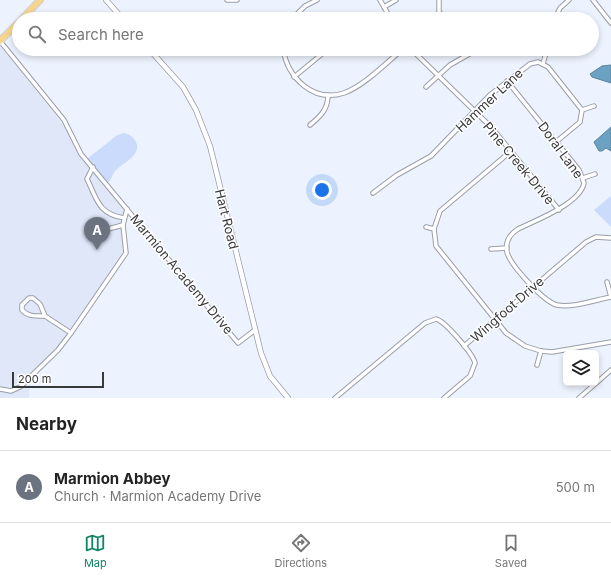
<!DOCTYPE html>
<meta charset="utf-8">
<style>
:root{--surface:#fff;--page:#f2f2f2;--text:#222;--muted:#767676;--line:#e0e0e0;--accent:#138666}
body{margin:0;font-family:Inter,sans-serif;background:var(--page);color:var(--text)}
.controls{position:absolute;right:12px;bottom:12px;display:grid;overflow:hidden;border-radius:6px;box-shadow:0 2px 6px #0003}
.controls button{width:36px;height:36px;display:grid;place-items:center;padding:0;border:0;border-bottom:1px solid var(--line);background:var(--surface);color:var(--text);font:20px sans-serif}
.scale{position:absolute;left:12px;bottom:10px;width:92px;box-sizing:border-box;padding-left:4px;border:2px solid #37393d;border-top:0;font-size:11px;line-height:14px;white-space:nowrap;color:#37393d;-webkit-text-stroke:3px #fff;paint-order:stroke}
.you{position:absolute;left:322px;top:190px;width:14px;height:14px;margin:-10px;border:3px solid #fff;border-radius:50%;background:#1a73e8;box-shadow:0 0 0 6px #1a73e833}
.badge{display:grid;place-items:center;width:26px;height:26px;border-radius:50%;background:var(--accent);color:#fff;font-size:13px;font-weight:700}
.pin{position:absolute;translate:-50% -33px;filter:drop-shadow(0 1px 2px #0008)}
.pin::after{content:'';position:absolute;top:21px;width:14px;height:12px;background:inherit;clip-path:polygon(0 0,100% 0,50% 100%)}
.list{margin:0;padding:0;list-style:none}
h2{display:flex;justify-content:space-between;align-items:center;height:52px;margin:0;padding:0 16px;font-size:17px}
h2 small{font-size:13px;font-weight:400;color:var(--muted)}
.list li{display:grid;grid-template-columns:26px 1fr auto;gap:12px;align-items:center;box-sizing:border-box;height:72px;padding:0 16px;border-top:1px solid var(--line)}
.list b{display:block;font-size:15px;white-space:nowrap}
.list p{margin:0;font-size:13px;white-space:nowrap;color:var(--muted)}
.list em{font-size:13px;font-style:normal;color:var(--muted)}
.icon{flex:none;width:22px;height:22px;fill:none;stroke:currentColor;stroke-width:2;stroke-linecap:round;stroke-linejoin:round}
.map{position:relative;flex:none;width:611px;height:398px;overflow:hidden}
.search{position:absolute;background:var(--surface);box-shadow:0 2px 6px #0003;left:12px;right:12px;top:12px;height:44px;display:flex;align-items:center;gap:10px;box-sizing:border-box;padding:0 14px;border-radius:22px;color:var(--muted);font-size:15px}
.sheet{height:124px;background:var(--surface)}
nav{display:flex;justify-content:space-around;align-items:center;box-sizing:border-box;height:56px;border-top:1px solid var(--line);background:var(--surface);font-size:11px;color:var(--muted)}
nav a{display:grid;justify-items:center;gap:2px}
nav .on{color:var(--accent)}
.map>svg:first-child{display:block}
.built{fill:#dfe7f9}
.green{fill:#cbdbfc}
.water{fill:#6ba2c3;stroke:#5b829b}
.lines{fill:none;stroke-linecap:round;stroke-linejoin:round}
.minor-casing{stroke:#999ea8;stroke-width:5.5}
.tertiary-casing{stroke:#999ea8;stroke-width:6}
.primary-casing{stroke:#d3d3d4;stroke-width:8}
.minor{stroke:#fff;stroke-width:3.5}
.tertiary{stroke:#fff;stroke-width:4.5}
.primary{stroke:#f7d58e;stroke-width:5.5}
.labels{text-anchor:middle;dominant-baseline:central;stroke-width:3;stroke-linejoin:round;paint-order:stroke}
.street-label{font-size:13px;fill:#37393d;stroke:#fff}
</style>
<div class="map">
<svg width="611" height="398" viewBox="0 0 611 398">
<rect width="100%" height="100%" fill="#edf3fe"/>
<!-- built -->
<polygon class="built" points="0,45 61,122 89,165 128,213 125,225 127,254 59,352 30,380 29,398 0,398"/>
<!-- green -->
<g class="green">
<path d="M123,133C129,134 133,136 136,142C142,154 124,163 116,170C112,174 112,179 108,183L87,159L116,136Z"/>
<polygon points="611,196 611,227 594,210"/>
</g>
<!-- water -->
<g class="water">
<polygon points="611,65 611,83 592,77 590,74 602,66"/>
<polygon points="611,127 611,151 606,148 602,151 599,151 594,142"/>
</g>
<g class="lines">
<defs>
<g id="minor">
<polyline points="227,0 237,0"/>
<polyline points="380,0 391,19"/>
<polyline points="439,0 439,12 446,18"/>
<polyline points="593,0 611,23"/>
<polyline points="384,7 396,0"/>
<polyline points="292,19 305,6 317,0"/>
<polyline points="555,19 560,8 569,0"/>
<polyline points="0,41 64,120 81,154 238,343 255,330"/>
<path d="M283,49C288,78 313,103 344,93C364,86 387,62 403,49"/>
<polyline points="411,49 492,128 559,210"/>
<polyline points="543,64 547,49"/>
<polyline points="294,77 328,49"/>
<path d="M507,81L579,170L584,183C580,204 536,220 518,229C510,234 505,242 507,252C510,265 544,302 557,305C573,308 595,300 611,297L607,282"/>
<polyline points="426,87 450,65 478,49"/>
<polyline points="582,110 594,106"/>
<path d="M310,125C321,116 328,109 328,95"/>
<polyline points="511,151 440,211 434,229 436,246 506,333 525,346 541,351 552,352 611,342"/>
<path d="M93,167L87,179C97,199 98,214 124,218"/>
<polyline points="583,178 595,174"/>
<polyline points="373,193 397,175 431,156 490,95 530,64 538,62 548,67 582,110 580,122 556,142"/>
<polyline points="426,227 434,229"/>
<polyline points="97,232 123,225"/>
<polyline points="491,249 507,248"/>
<path d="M45,316C36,316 28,317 22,310V305L29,298H33L40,304L45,316L71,333"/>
<polyline points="464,346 586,242 596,237 611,238"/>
<polyline points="537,365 541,351"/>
<polyline points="0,389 11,391 20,387 58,350 71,333 126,253 123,225 127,209"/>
<path d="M335,398L425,323L436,319C445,321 473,354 475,363L470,376L444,398"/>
<polyline points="579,398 611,370"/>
</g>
<g id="tertiary">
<polyline points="106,0 123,19"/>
<polyline points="149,49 183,87 196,110 210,146 261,353 270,376 288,398"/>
</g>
<g id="primary">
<polyline points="22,19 40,0"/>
<polyline points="0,41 19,22"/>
</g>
</defs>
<!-- minor casing -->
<use href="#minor" class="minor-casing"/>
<!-- tertiary casing -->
<use href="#tertiary" class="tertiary-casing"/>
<!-- primary casing -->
<use href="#primary" class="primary-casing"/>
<!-- minor -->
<use href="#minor" class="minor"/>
<!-- tertiary -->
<use href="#tertiary" class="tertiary"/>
<!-- primary -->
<use href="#primary" class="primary"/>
</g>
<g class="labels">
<!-- street labels -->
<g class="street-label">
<text transform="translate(489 100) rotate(-43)">Hammer Lane</text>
<text transform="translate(561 150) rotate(54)">Doral Lane</text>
<text transform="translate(519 163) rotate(50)">Pine Creek Drive</text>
<text transform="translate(227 219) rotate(76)">Hart Road</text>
<text transform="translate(182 274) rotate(50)">Marmion Academy Drive</text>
<text transform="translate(507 309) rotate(-41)">Wingfoot Drive</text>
</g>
</g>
</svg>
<div class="controls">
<button><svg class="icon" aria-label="layers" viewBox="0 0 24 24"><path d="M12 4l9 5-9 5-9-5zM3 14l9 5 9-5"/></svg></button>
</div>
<div class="scale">200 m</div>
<div class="you"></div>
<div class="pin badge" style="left:97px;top:250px;background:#6b7280">A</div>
<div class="search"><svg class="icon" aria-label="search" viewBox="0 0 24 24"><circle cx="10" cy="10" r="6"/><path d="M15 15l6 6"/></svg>Search here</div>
</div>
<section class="sheet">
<h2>Nearby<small></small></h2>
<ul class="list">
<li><span class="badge" style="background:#6b7280">A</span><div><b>Marmion Abbey</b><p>Church · Marmion Academy Drive</p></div><em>500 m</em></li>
</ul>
</section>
<nav>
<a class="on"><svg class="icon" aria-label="map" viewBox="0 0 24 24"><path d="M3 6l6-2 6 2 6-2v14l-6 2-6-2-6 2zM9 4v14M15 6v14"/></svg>Map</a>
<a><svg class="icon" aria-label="directions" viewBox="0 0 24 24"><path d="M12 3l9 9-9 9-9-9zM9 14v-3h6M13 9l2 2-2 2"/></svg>Directions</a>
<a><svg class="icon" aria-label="saved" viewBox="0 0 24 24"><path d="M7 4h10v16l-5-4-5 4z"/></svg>Saved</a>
</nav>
